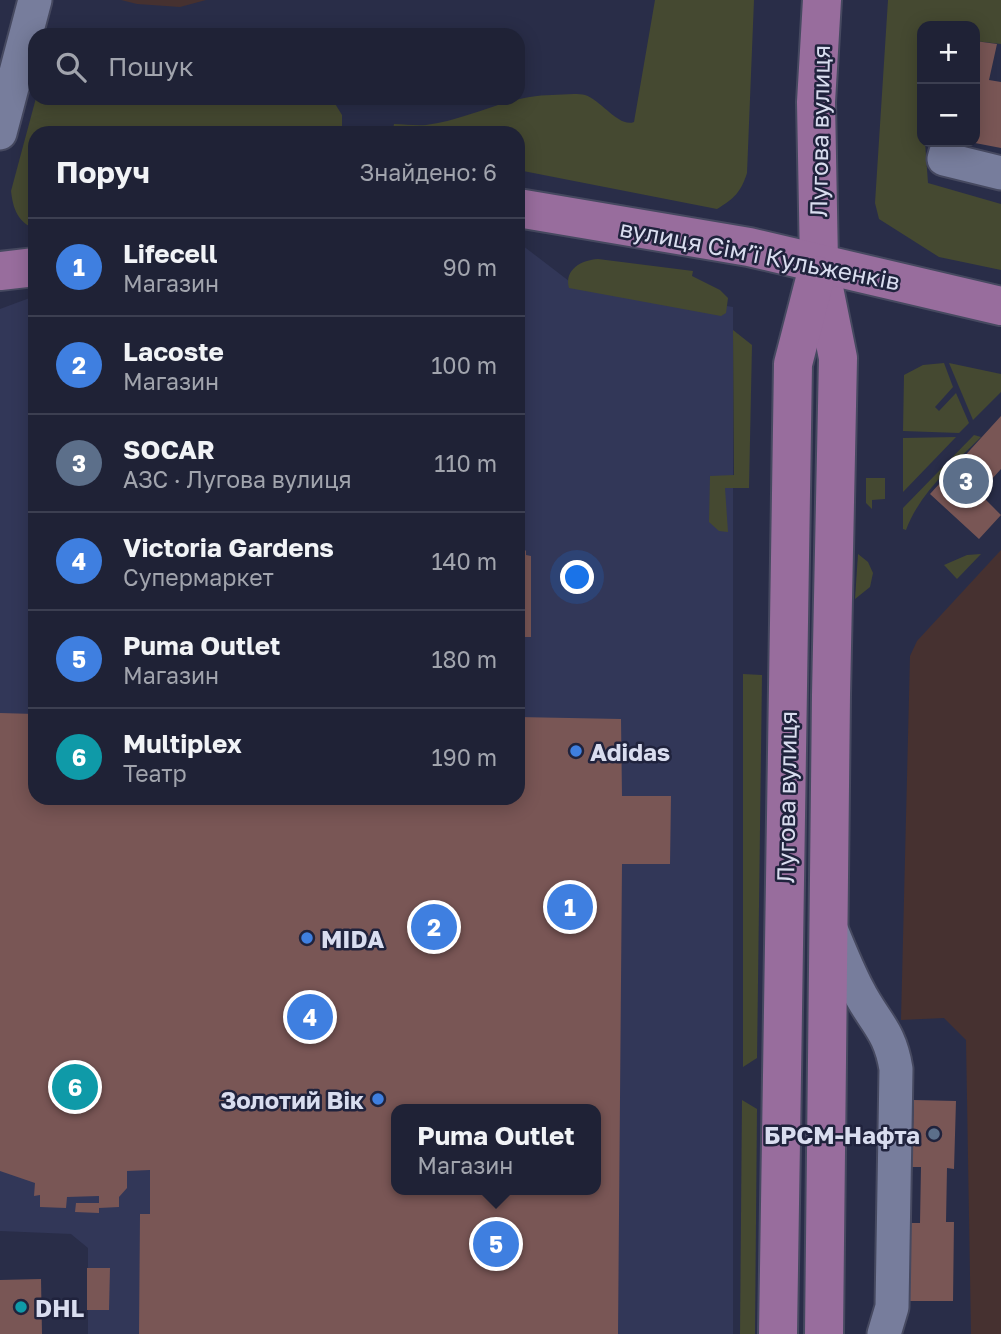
<!DOCTYPE html>
<html lang="uk">
<meta charset="utf-8">
<style>
:root{--surface:#1f2236;--page:#2c2f42;--text:#f1f3f6;--muted:#a1a4ad;--line:#3c3f51;--accent:#dcb233}
body{margin:0;font-family:"Golos Text",sans-serif;background:var(--page);color:var(--text)}
.controls{position:absolute;right:21px;top:21px;display:grid;overflow:hidden;border-radius:14px;box-shadow:0 4px 18px #0003}
.controls button{width:63px;height:63px;display:grid;place-items:center;padding:0;border:0;border-bottom:2px solid var(--line);background:var(--surface);color:var(--text);font:35px sans-serif}
.you{position:absolute;left:578px;top:578px;width:24px;height:24px;margin:-18px;border:5px solid #fff;border-radius:50%;background:#1a73e8;box-shadow:0 0 0 10px #1a73e833}
.badge{display:grid;place-items:center;width:46px;height:46px;border-radius:50%;background:var(--accent);color:#fff;font-size:23px;font-weight:700}
.pin{position:absolute;translate:-50% -50%;border:4px solid #fff;box-shadow:0 2px 7px #0006}
.popup{position:absolute;left:391px;top:1104px;width:210px;height:91px;box-sizing:border-box;display:grid;place-content:center;border-radius:14px;background:var(--surface);filter:drop-shadow(0 2px 5px #0005);font-size:23px;white-space:nowrap;color:var(--muted)}
.popup b{font-size:26px;color:var(--text)}
.popup::after{content:'';position:absolute;left:50%;top:100%;margin-left:-14px;border:14px solid transparent;border-top-color:var(--surface)}
.list{margin:0;padding:0;list-style:none}
h2{display:flex;justify-content:space-between;align-items:center;height:91px;margin:0;padding:0 28px;font-size:30px}
h2 small{font-size:23px;font-weight:400;color:var(--muted)}
.list li{display:grid;grid-template-columns:46px 1fr auto;gap:21px;align-items:center;box-sizing:border-box;height:98px;padding:0 28px;border-top:2px solid var(--line)}
.list b{display:block;font-size:26px;white-space:nowrap}
.list p{margin:0;font-size:23px;white-space:nowrap;color:var(--muted)}
.list em{font-size:23px;font-style:normal;color:var(--muted)}
.icon{flex:none;width:38px;height:38px;fill:none;stroke:currentColor;stroke-width:2;stroke-linecap:round;stroke-linejoin:round}
.map{position:relative;flex:none;width:1001px;height:1334px;overflow:hidden}
.search{position:absolute;background:var(--surface);box-shadow:0 4px 18px #0003;left:28px;top:28px;width:497px;height:77px;display:flex;align-items:center;gap:18px;box-sizing:border-box;padding:0 24px;border-radius:21px;color:var(--muted);font-size:26px}
.panel{position:absolute;background:var(--surface);box-shadow:0 4px 18px #0003;left:28px;top:126px;width:497px;height:679px;border-radius:21px}
.map>svg:first-child{display:block}
.built{fill:#323758;fill-rule:evenodd}
.industrial{fill:#463130}
.green{fill:#454931}
.building{fill:#795655;fill-rule:evenodd}
.lines{fill:none;stroke-linecap:round;stroke-linejoin:round}
.minor-casing{stroke:#464960;stroke-width:37}
.major-casing{stroke:#464960;stroke-width:42}
.minor{stroke:#777d9c;stroke-width:33}
.major{stroke:#986d9d;stroke-width:38}
.shop-dot{fill:#3f7fe0;stroke:#20233d;stroke-width:2.5}
.service-dot{fill:#5c6f8a;stroke:#20233d;stroke-width:2.5}
.culture-dot{fill:#0f9aa8;stroke:#20233d;stroke-width:2.5}
.labels{text-anchor:middle;dominant-baseline:central;stroke-width:5;stroke-linejoin:round;paint-order:stroke}
.street-label{font-size:24px;fill:#d9ddef;stroke:#20233d}
.poi-label{font-size:24px;font-weight:bold;fill:#d9ddef;stroke:#20233d;text-anchor:start}
</style>
<div class="map">
<svg width="1001" height="1334" viewBox="0 0 1001 1334">
<rect width="100%" height="100%" fill="#292d48"/>
<!-- built -->
<path class="built" d="M518,242L569,281L733,307V1334H88V1248L71,1234L0,1231V309L35,296V798H518ZM396,1109H596V1190H396Z"/>
<!-- industrial -->
<g class="industrial">
<polygon points="121,0 206,0 180,7 137,4"/>
<polygon points="1001,550 1001,1334 971,1334 966,1040 944,1018 901,1020 910,656 917,641"/>
</g>
<!-- green -->
<g class="green">
<path d="M655,0H754L747,173C741,192 734,199 717,209L518,170V133H392L394,124C404,124 416,126 426,125C469,120 509,95 552,95C562,95 575,93 585,95C601,100 619,128 634,122Z"/>
<polygon points="888,0 1001,0 1001,44 975,41 975,26 922,26 922,142 925,142 928,183 1001,204 1001,270 939,257 879,219 875,203"/>
<path d="M36,98H308L334,102L342,115V133H35V229C18,222 13,209 11,191Z"/>
<path d="M598,259L693,271L692,276L720,290L728,298L726,313L721,316L569,288C564,269 582,260 598,259Z"/>
<polygon points="733,330 752,345 749,488 725,488 728,532 719,531 709,522 710,476 734,475"/>
<polygon points="944,363 953,387 935,407 939,411 956,393 969,423 959,433 903,431 904,375 923,365"/>
<polygon points="949,363 1001,374 1001,392 973,420"/>
<path d="M974,435L981,437C953,465 920,492 906,530L903,529V508Z"/>
<polygon points="956,437 903,492 903,438"/>
<polygon points="866,478 885,478 885,499 872,500 872,509 866,503"/>
<polygon points="858,554 868,562 873,573 870,587 855,599"/>
<polygon points="981,554 957,579 944,565 967,555"/>
<polygon points="743,674 762,675 757,1058 743,1067"/>
<polygon points="742,1100 757,1109 755,1334 740,1334"/>
</g>
<!-- building -->
<g class="building">
<polygon points="975,41 997,44 989,80 1001,82 1001,148 975,143"/>
<polygon points="1001,416 1001,469 979,493 1001,515 979,539 930,494"/>
<polygon points="518,543 526,551 526,555 531,556 531,637 518,637"/>
<path d="M0,713L35,714V798H518V717L621,719L622,796H671L670,864H622L618,1334H139L140,1214H150V1170L127,1171V1188L119,1197V1207L99,1208V1213L75,1212L76,1203H99V1196L67,1197L66,1208L40,1207V1195L34,1196L35,1183L0,1171ZM396,1109H596V1190H396Z"/>
<polygon points="914,1100 956,1101 954,1169 947,1168 946,1222 954,1222 953,1301 899,1301 901,1223 920,1223 921,1167 912,1167"/>
<polygon points="87,1268 110,1268 109,1310 87,1310"/>
<polygon points="41,1279 42,1334 0,1334 0,1280"/>
</g>
<g class="lines">
<defs>
<g id="minor">
<polyline points="0,133 35,0"/>
<polyline points="949,142 944,159 1001,173"/>
<path d="M829,924C838,946 847,969 858,990C874,1022 890,1030 896,1069L892,1307L884,1334"/>
</g>
<g id="major">
<polyline points="822,0 816,102 819,263 838,358 831,695 824,1334"/>
<polyline points="518,208 749,247 1001,306"/>
<polyline points="0,271 35,267"/>
<polyline points="778,1334 793,364 816,275"/>
</g>
</defs>
<!-- minor casing -->
<use href="#minor" class="minor-casing"/>
<!-- major casing -->
<use href="#major" class="major-casing"/>
<!-- minor -->
<use href="#minor" class="minor"/>
<!-- major -->
<use href="#major" class="major"/>
</g>
<!-- markers -->
<g class="shop-dot">
<circle cx="576" cy="751" r="7"/>
<circle cx="307" cy="938" r="7"/>
<circle cx="378" cy="1099" r="7"/>
</g>
<circle class="service-dot" cx="934" cy="1134" r="7"/>
<circle class="culture-dot" cx="21" cy="1307" r="7"/>
<g class="labels">
<!-- street labels -->
<g class="street-label">
<text transform="translate(819 131) rotate(-89)">Лугова вулиця</text>
<text transform="translate(760 254) rotate(11)">вулиця Сімʼї Кульженків</text>
<text transform="translate(786 797) rotate(-89)">Лугова вулиця</text>
</g>
<!-- poi labels -->
<g class="poi-label">
<text x="590" y="751">Adidas</text>
<text x="321" y="938">MIDA</text>
<text x="364" y="1099" text-anchor="end">Золотий Вік</text>
<text x="920" y="1134" text-anchor="end">БРСМ-Нафта</text>
<text x="35" y="1307">DHL</text>
</g>
</g>
</svg>
<div class="controls">
<button>+</button>
<button>−</button>
</div>
<div class="you"></div>
<div class="pin badge" style="left:570px;top:907px;background:#3f7fe0">1</div>
<div class="pin badge" style="left:434px;top:927px;background:#3f7fe0">2</div>
<div class="pin badge" style="left:966px;top:481px;background:#5c6f8a">3</div>
<div class="pin badge" style="left:310px;top:1017px;background:#3f7fe0">4</div>
<div class="pin badge" style="left:496px;top:1244px;background:#3f7fe0">5</div>
<div class="popup"><b>Puma Outlet</b>Магазин</div>
<div class="pin badge" style="left:75px;top:1087px;background:#0f9aa8">6</div>
<div class="search"><svg class="icon" aria-label="search" viewBox="0 0 24 24"><circle cx="10" cy="10" r="6"/><path d="M15 15l6 6"/></svg>Пошук</div>
<section class="panel">
<h2>Поруч<small>Знайдено: 6</small></h2>
<ul class="list">
<li><span class="badge" style="background:#3f7fe0">1</span><div><b>Lifecell</b><p>Магазин</p></div><em>90 m</em></li>
<li><span class="badge" style="background:#3f7fe0">2</span><div><b>Lacoste</b><p>Магазин</p></div><em>100 m</em></li>
<li><span class="badge" style="background:#5c6f8a">3</span><div><b>SOCAR</b><p>АЗС · Лугова вулиця</p></div><em>110 m</em></li>
<li><span class="badge" style="background:#3f7fe0">4</span><div><b>Victoria Gardens</b><p>Супермаркет</p></div><em>140 m</em></li>
<li><span class="badge" style="background:#3f7fe0">5</span><div><b>Puma Outlet</b><p>Магазин</p></div><em>180 m</em></li>
<li><span class="badge" style="background:#0f9aa8">6</span><div><b>Multiplex</b><p>Театр</p></div><em>190 m</em></li>
</ul>
</section>
</div>
